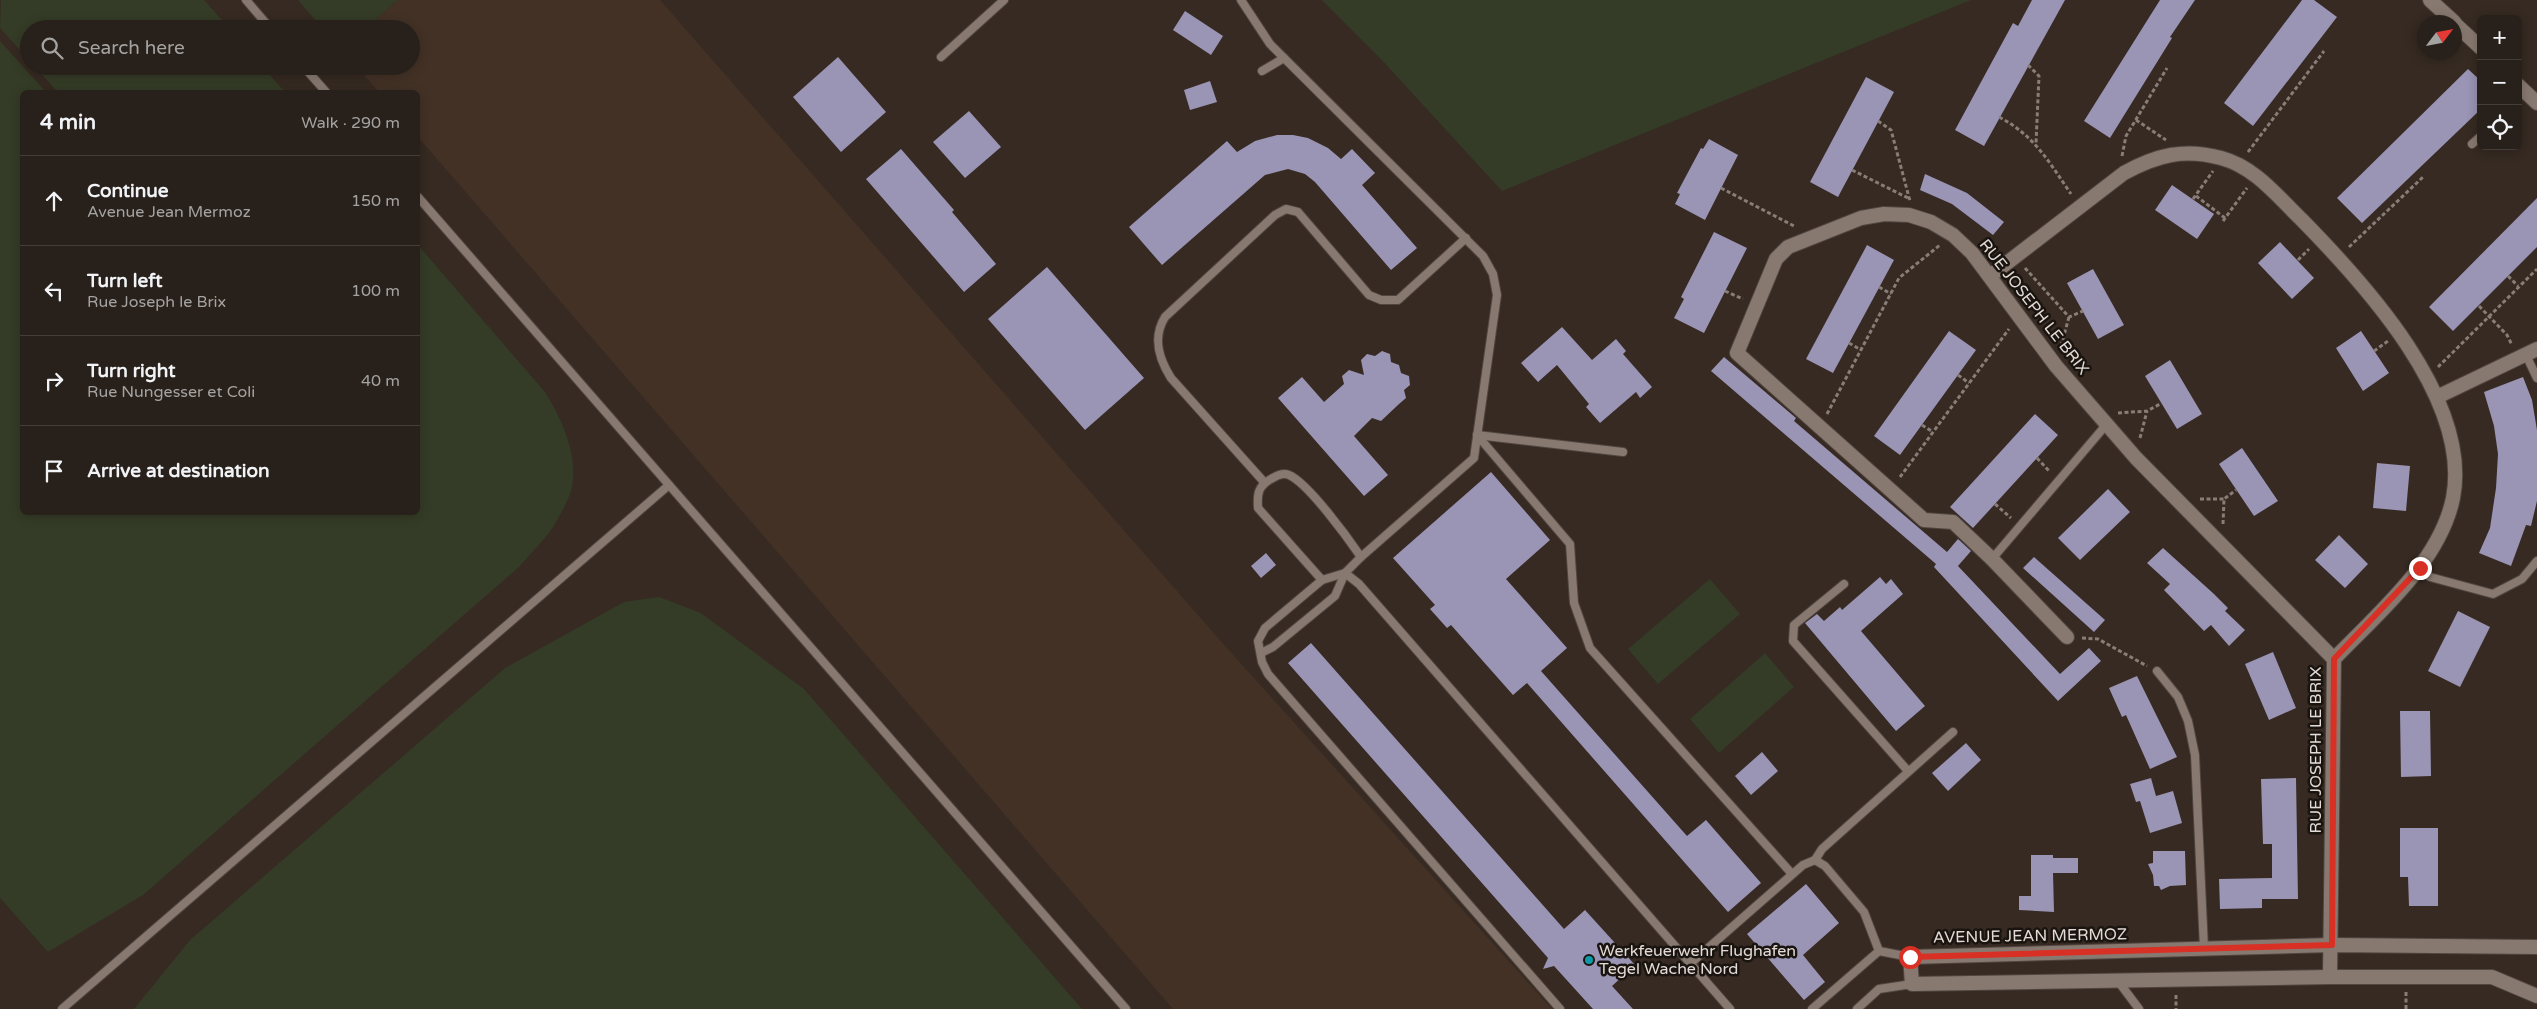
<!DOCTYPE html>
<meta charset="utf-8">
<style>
:root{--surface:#28201a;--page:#342d27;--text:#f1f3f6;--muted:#a5a3a2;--line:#443e39}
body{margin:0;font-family:"Varela Round",sans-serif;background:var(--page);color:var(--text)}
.controls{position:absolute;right:15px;top:15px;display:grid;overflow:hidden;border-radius:8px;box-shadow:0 2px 12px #0003}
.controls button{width:45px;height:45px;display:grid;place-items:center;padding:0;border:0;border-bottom:1px solid var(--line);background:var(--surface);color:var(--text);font:25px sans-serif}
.compass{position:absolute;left:2417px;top:15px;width:45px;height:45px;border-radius:50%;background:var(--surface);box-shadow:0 2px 12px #0003;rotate:58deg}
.stop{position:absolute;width:15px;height:15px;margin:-11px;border:4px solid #d93025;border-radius:50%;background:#fff}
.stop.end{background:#d93025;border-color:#fff;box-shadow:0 1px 5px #0008}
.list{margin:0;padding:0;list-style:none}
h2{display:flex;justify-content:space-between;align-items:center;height:65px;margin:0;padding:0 20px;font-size:21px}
h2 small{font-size:16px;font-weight:400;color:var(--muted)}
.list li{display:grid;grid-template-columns:32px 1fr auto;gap:15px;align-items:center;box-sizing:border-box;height:90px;padding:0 20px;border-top:1px solid var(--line)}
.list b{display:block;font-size:19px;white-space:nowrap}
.list p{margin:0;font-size:16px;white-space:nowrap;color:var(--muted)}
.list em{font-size:16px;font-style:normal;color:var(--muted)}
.icon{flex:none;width:28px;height:28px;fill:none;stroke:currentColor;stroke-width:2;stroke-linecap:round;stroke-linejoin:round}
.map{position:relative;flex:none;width:2537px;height:1009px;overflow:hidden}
.search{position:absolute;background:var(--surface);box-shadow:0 2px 12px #0003;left:20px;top:20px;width:400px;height:55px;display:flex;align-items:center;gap:12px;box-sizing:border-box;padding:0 18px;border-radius:28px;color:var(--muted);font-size:19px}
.panel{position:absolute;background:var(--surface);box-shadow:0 2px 12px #0003;left:20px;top:90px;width:400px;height:425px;border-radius:8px}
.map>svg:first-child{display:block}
.built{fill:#433125}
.green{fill:#343b26}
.building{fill:#9a94b5}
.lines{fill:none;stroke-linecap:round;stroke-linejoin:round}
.service-casing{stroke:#504640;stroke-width:10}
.minor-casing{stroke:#504640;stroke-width:16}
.path{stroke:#887d77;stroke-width:3;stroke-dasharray:4 2.5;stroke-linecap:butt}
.service{stroke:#887970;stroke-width:8}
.minor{stroke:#887970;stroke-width:14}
.route{stroke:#d93025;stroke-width:6}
.culture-dot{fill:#0f9aa8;stroke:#191410;stroke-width:2}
.labels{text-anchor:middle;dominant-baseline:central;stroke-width:5;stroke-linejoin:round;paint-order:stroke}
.street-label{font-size:16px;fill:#e3dad5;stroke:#191410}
.poi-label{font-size:16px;fill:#e3dad5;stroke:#191410;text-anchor:start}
</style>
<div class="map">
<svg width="2537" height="1009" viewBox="0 0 2537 1009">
<rect width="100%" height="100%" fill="#362a22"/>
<!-- built -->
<polygon class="built" points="398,0 660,0 1226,647 1552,1009 1173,1009 418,137 418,92 379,92 356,66 411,66 411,29 365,29"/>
<!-- green -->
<g class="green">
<polygon points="204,0 230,29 29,29 29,60 0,28 1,0"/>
<polygon points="298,0 398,0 365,29 323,29"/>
<polygon points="1322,0 1971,0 1502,191 1379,57"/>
<path d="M0,41L46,92H22V512H418V245L545,392C562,419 580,458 571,491C568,501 561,513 556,522C547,538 531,553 519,567L143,895L48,952L0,898Z"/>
<polygon points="34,66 262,66 285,92 64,92 55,89"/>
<polygon points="1710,579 1740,614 1658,684 1628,649"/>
<polygon points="659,597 701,613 804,689 1082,1009 134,1009 190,940 505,668 624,602"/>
<polygon points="1765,653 1794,687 1719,753 1690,719"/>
</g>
<!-- building -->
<g class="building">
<polygon points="2032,0 2065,0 1984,146 1955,130 2013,23 2018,26"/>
<polygon points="2160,0 2195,0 2170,37 2172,38 2110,138 2084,121"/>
<polygon points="2302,0 2314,0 2337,17 2253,126 2224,103"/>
<polygon points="1185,11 1223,36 1211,55 1173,30"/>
<polygon points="838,57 886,112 841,152 793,97"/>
<polygon points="2468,69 2481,81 2481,109 2362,223 2337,198"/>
<polygon points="1866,77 1894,92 1838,197 1810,182"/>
<polygon points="1210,81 1217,102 1190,110 1184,90"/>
<polygon points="969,111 1001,147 965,178 933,142"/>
<polygon points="1277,135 1293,135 1308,138 1328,148 1341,159 1352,149 1375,173 1362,185 1417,248 1391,270 1315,182 1305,174 1288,169 1265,175 1162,265 1129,227 1227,141 1237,152 1255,141"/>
<polygon points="1709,139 1738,155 1705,220 1675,204 1680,194 1677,193 1701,148 1703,149"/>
<polygon points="901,149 954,210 952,212 996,264 964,292 866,179"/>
<polygon points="1925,174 1967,193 2004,222 1993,235 1952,204 1920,190"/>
<polygon points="2172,185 2214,214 2197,239 2155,210"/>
<polygon points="2537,198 2537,247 2453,331 2429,307"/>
<polygon points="1714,232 1747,248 1704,333 1674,318 1684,299 1681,297"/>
<polygon points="2280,242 2314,278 2292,299 2258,263"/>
<polygon points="1867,245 1894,260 1833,373 1806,359"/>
<polygon points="1047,267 1144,378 1085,430 988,319"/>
<polygon points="2093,269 2124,325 2098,339 2067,283"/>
<polygon points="1562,327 1592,360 1616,339 1626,351 1623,354 1652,387 1640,398 1636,392 1600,423 1586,407 1589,404 1557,365 1538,382 1521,363"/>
<polygon points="1949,331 1976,350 1900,455 1874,436"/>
<polygon points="2361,331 2389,373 2363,391 2336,348"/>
<polygon points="1382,351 1390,354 1391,362 1399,365 1401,373 1409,376 1410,385 1404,390 1406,398 1399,404 1381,421 1372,418 1354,436 1388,475 1364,496 1278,398 1302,377 1324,402 1344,384 1342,376 1349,370 1364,375 1361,360 1367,354 1375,356"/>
<polygon points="1724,357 1796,418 1794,421 1947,552 1958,539 1971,551 1958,566 2060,674 2089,648 2101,661 2058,701 1934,567 1936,564 1711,371"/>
<polygon points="2170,360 2202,414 2177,429 2145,376"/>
<polygon points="2523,377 2532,400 2537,430 2537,501 2531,526 2526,525 2511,566 2479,553 2490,528 2496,488 2498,454 2494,426 2484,392"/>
<polygon points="2035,414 2058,435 1973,528 1950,507"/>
<polygon points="2242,448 2278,501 2254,516 2219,464"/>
<polygon points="2377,463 2410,466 2406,511 2373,508"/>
<polygon points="1491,472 1550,540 1506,579 1567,648 1541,671 1687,836 1706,820 1761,883 1728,912 1527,683 1513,695 1451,625 1447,628 1430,609 1435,605 1393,558"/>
<polygon points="2108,489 2130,512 2080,560 2058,538"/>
<polygon points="2339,535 2368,564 2345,588 2315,560"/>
<polygon points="2163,548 2214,594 2228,608 2225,611 2245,630 2229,646 2211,625 2204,631 2164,590 2170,584 2147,563"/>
<polygon points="1266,553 1276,565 1261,578 1251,566"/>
<polygon points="2034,557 2105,620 2094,632 2023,568"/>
<polygon points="1880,577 1886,584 1891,579 1903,594 1861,631 1925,706 1896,731 1805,623 1817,614 1824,621 1840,607 1842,610"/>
<polygon points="2458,611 2490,627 2460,687 2428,671"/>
<polygon points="1311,643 1564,929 1585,910 1635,965 1612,986 1633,1009 1593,1009 1554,966 1543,969 1548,958 1288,663"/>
<polygon points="2273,652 2296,708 2269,720 2245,664"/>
<polygon points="2137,676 2177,757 2150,769 2126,715 2122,717 2109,688"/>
<polygon points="2400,711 2430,711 2431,776 2401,777"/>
<polygon points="1966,743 1981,760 1948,791 1932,773"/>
<polygon points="1762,752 1778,771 1751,795 1735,776"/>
<polygon points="2151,778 2156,796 2173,791 2182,823 2150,833 2140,801 2136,802 2130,784"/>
<polygon points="2296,778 2298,899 2262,899 2262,908 2220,909 2219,879 2272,878 2272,844 2263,844 2261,779"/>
<polygon points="2400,828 2438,828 2438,906 2409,906 2408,877 2400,877"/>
<polygon points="2153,851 2185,851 2186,885 2170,886 2161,890 2159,886 2154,886 2153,875 2148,864 2153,863"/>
<polygon points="2031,855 2053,855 2053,858 2078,858 2078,873 2053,873 2054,912 2019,910 2019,896 2031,896"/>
<polygon points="1806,884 1839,923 1803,955 1825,982 1804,1000 1747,934"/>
</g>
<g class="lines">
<defs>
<g id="service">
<polyline points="246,0 271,29"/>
<polyline points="1241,0 1270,44 1483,256 1493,274 1497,295 1474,458 1361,557 1345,573 1335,596 1273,647 1261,653"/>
<polyline points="941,57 1004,0"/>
<polyline points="303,66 326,92"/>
<polyline points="1262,71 1284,58"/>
<polyline points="2472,144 2481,136"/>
<polyline points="418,197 1126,1009"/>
<polyline points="2526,355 2537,378"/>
<polyline points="1477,435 1570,544 1574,603 1590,648 1792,874"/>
<polyline points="1477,435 1623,452"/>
<path d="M1264,482L1171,378C1159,359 1152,338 1165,317L1275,215L1286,209L1298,212L1369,295L1381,300H1398L1466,238"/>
<polyline points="1992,559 2106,425"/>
<polyline points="2420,568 2430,577 2493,594 2522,579 2537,561"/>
<path d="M1322,580L1258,508C1257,494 1258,486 1271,479C1276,476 1283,472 1289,475C1308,483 1348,538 1361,557"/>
<polyline points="1844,584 1794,625 1793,641 1908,771"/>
<polyline points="2157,671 2178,697 2188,721 2195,755 2204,948"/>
<polyline points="1815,860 1822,849 1953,732"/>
<polyline points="1691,963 1803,865 1815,860 1825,866 1864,912 1879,951 1910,957"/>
<polyline points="2118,981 2139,1009"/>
<polyline points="62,1009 669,485"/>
<polyline points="1560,1009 1268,674 1262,662 1258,641 1265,628 1322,580 1345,573 1359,584 1730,1009"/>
<polyline points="1812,1009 1879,951"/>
<polyline points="1857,1009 1879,989 1912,984"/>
</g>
<g id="minor">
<polyline points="2430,0 2454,22"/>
<polyline points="2454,23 2481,48"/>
<polyline points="2518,85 2537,103"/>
<path d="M1990,276L2124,173C2157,155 2184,148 2221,158C2255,167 2277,196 2301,219C2364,283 2472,400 2453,498C2440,562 2378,613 2334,659"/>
<polyline points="2437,397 2537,349"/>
<polyline points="2067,637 1992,559 1953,522 1924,520 1737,353 1776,259 1788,247 1861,218 1884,214 1909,215 1931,222 1953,235 1972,253 2056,366 2136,458 2334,659 2330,977"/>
<polyline points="2537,947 2332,945 1910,957 1912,984 2330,977 2492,977 2537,996"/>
</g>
</defs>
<!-- service casing -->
<use href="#service" class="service-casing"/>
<!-- minor casing -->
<use href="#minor" class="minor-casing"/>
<!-- path -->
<g class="path">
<polyline points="2028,65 2039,76 2036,143"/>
<path d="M1999,117C2035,136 2049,162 2071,194"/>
<polyline points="2136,120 2166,140"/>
<polyline points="1878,121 1891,130 1910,201"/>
<polyline points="2248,152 2324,51"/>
<polyline points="2122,156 2126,136 2167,68"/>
<polyline points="1852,170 1910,199"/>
<polyline points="1721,188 1796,227"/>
<polyline points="2196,196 2225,218"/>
<polyline points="2193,199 2213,171"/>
<polyline points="2223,221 2247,188"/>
<polyline points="2349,247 2423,177"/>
<polyline points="2298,260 2309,249"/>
<polyline points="2025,268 2069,317 2083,311"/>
<polyline points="2508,276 2518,286"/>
<polyline points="1879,287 1891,294"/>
<polyline points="1725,291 1743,299"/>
<polyline points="2479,306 2507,335 2512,345"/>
<polyline points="1849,343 1861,350"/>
<polyline points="2061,346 2069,317"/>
<polyline points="2374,351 2388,341"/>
<polyline points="2438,367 2537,269"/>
<polyline points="1958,375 1969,383"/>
<polyline points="2118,413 2147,411 2162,403"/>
<polyline points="1827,414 1899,278 1940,245"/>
<polyline points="1922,425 1933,432"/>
<polyline points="2140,438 2147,411"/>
<polyline points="2037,458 2050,472"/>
<polyline points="1900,477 2009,329"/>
<polyline points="2200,499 2224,499"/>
<polyline points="1995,504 2011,518"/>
<polyline points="2223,524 2224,499 2236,490"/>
<polyline points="2082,638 2098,639 2147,666"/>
<polyline points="2406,992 2406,1009"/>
<polyline points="2176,995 2176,1009"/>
</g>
<!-- service -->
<use href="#service" class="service"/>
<!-- minor -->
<use href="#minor" class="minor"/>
</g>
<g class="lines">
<!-- route -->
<polyline class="route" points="1910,957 2332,945 2334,659 2420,568"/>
</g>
<!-- markers -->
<circle class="culture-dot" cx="1589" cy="960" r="5"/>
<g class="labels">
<!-- street labels -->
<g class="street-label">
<text transform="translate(2034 307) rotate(52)">RUE JOSEPH LE BRIX</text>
<text transform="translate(2316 750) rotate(-90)">RUE JOSEPH LE BRIX</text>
<text transform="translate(2030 936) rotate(-1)">AVENUE JEAN MERMOZ</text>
</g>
<!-- poi labels -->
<g class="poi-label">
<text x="1599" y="951">Werkfeuerwehr Flughafen<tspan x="1599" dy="18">Tegel Wache Nord</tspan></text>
</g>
</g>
</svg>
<div class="controls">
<button>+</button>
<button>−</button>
<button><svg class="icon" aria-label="locate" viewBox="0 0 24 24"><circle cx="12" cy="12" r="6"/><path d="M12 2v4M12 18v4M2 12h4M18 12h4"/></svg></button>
</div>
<svg class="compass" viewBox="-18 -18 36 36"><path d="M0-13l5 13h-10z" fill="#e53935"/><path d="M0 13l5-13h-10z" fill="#a5a3a2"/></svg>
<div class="stop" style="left:1910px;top:957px"></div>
<div class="stop end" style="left:2420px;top:568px"></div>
<div class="search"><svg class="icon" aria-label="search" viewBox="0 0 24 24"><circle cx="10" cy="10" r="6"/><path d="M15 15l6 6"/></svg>Search here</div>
<section class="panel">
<h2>4 min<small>Walk · 290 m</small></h2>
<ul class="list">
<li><svg class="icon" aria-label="ahead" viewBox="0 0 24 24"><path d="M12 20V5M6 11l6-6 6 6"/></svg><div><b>Continue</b><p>Avenue Jean Mermoz</p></div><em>150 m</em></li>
<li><svg class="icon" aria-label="left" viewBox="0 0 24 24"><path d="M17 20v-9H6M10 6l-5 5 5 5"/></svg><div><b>Turn left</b><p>Rue Joseph le Brix</p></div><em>100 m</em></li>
<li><svg class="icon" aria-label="right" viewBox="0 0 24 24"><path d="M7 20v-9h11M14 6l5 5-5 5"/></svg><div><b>Turn right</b><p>Rue Nungesser et Coli</p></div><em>40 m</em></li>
<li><svg class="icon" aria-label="arrive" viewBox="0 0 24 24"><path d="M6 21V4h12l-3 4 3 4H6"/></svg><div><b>Arrive at destination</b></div></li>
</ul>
</section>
</div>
